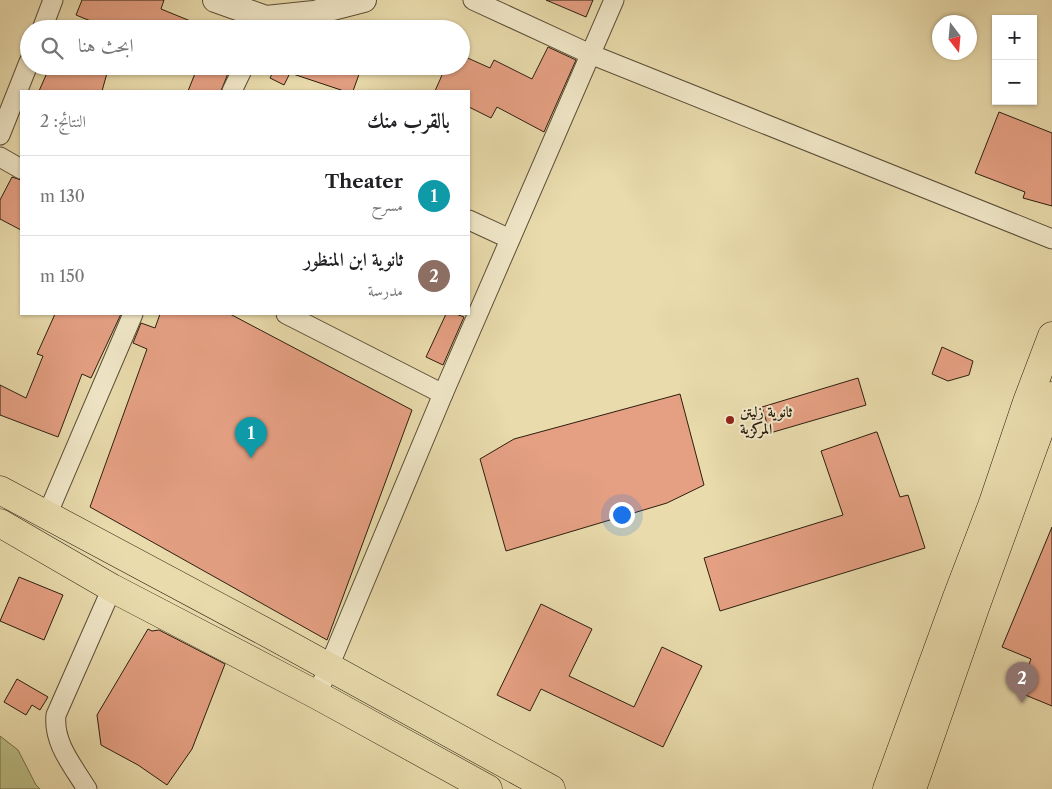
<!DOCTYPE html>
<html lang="ar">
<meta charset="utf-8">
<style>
:root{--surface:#fff;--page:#f6f6f6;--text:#202124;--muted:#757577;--line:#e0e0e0;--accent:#8f2418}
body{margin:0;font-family:"Libre Caslon Text",Amiri,serif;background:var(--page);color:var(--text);direction:rtl}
.controls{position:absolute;right:15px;top:15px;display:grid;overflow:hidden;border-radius:0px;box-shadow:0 1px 4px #0004}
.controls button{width:45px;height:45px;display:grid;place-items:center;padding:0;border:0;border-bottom:1px solid var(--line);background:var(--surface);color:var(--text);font:25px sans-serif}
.compass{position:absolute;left:932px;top:15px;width:45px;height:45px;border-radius:50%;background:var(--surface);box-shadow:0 1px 4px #0004;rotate:164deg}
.you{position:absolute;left:621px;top:514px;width:18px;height:18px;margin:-12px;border:4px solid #fff;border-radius:50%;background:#1a73e8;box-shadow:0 0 0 8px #1a73e833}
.badge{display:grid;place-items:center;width:32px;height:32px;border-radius:50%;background:var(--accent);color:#fff;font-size:16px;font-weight:700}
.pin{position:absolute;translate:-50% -41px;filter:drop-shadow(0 1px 2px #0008)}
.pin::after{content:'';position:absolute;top:26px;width:18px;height:15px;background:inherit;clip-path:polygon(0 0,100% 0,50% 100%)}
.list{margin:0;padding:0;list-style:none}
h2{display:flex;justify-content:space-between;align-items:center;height:65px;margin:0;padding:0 20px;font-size:21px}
h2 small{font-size:16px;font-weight:400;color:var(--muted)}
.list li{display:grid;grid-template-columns:32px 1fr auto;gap:15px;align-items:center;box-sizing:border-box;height:80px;padding:0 20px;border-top:1px solid var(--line)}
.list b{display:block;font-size:19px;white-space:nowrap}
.list p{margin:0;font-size:16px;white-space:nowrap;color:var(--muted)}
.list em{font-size:16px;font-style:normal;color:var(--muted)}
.icon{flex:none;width:28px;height:28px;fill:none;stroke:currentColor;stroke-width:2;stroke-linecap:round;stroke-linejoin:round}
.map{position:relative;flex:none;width:1052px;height:789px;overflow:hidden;direction:ltr}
.search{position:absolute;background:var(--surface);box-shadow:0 1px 4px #0004;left:20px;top:20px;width:450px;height:55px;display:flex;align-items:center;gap:12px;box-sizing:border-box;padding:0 18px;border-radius:28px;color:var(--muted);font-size:19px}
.panel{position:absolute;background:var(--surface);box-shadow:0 1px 4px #0004;left:20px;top:90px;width:450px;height:225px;border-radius:0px;direction:rtl}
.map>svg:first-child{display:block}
.green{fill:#bcbe86;stroke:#746e4a}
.building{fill:#e5a083;stroke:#2c1f0f}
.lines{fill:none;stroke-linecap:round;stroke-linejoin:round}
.minor-casing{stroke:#5b4e36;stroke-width:21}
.tertiary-casing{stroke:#5b4e36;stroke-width:26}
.primary-casing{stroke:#2c1f0f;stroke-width:29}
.minor{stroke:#f1e8c9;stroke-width:19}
.tertiary{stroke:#f1e8c9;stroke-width:24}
.primary{stroke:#e9dbac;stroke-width:28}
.poi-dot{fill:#8f2418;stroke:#f1e8c9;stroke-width:2}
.labels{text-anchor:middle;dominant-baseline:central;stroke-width:4;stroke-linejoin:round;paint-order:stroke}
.poi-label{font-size:15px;font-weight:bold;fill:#2c1f0f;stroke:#f1e8c9;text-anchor:start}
</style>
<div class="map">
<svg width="1052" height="789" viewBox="0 0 1052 789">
<rect width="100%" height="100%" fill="#e9dbac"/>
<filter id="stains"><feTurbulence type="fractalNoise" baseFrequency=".004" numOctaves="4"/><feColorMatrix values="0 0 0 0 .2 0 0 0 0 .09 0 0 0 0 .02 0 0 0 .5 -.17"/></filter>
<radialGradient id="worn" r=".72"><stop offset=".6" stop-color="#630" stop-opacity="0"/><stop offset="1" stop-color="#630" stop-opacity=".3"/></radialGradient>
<!-- green -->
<polygon class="green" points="0,736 18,750 36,785 40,789 0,789"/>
<!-- building -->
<g class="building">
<polygon points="82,0 164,0 161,9 210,29 110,29 76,15"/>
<polygon points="546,0 593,0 586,17"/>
<polygon points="548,47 576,60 544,132 497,107 491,118 469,107 469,91 435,91 446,66 461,66 461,55 490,68 494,60 532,79"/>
<polygon points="50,66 109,66 102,91 39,91"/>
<polygon points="198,66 231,66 221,91 188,91"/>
<polygon points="276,66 362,66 353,91 344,91 290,73 284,85 270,78"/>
<polygon points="999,112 1052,133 1052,206 1023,198 1025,192 975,173"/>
<polygon points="12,177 21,180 21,230 0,219 0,200"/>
<polygon points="55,314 121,314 91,378 82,374 58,437 0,415 0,385 26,398 43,356 37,354"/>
<polygon points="160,314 230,314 412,410 327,640 90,507 147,349 133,343 141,323 155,328"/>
<polygon points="446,314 456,314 464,317 443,365 426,357"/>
<polygon points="942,347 973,361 969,375 948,381 932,374"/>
<polygon points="858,378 866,405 770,433 762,407"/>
<polygon points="680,394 704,485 667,503 506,551 480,459 514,439"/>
<polygon points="876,432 877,432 900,497 908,495 925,548 720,611 704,558 843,515 821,451"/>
<polygon points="1052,527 1052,706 1018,692 1031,659 1002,647"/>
<polygon points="19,577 63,595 44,640 0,621"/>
<polygon points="541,604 592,629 569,676 634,707 662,647 702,666 663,747 541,689 530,711 497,695"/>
<polygon points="148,629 152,631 159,630 225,664 192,749 167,785 138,765 101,745 97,715"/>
<polygon points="17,679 48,697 40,710 32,705 26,715 4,702"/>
</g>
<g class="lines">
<defs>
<g id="minor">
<polyline points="473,0 590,54 1052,239"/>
<polyline points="42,29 53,0"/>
<polyline points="232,91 244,66"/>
<polyline points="0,135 29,62"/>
<polyline points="0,157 21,169"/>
<polyline points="469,220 510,239"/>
<polyline points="286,314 443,394"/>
<polyline points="47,515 133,314"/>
<polyline points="317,695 443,394 614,0"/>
<path d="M87,789C73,766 53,743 56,715L112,588"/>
</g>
<polyline id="tertiary" points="215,0 266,18 314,13 364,0"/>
<g id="primary">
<polyline points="0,490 271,635 551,789"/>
<polyline points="0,523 112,588 317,695 488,789"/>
<polyline points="887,789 957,597 993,503 1027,402 1052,336"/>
<polyline points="912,789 976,605 1052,396"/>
</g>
</defs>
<!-- minor casing -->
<use href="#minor" class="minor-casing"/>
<!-- tertiary casing -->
<use href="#tertiary" class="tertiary-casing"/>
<!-- primary casing -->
<use href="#primary" class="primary-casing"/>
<!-- minor -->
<use href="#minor" class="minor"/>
<!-- tertiary -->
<use href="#tertiary" class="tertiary"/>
<!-- primary -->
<use href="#primary" class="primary"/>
</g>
<!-- markers -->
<circle class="poi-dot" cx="730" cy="420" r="5"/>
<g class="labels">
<!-- poi labels -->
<g class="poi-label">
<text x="740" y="411">ثانوية زليتن<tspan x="740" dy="17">المركزية</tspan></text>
</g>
</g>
<rect width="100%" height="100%" filter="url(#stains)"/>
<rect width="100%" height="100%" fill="url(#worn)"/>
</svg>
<div class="controls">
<button>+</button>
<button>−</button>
</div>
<svg class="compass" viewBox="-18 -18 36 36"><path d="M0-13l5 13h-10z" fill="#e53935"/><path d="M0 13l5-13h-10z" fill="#757577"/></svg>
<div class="you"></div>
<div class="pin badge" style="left:251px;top:458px;background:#0f9aa8">1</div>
<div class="pin badge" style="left:1022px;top:703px;background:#8d6e63">2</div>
<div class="search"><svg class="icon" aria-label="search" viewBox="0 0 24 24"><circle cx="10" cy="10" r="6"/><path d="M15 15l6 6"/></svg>ابحث هنا</div>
<section class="panel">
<h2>بالقرب منك<small>النتائج: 2</small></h2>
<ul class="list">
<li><span class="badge" style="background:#0f9aa8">1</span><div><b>Theater</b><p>مسرح</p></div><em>130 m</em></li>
<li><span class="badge" style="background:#8d6e63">2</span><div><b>ثانوية ابن المنظور</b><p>مدرسة</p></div><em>150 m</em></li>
</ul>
</section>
</div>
